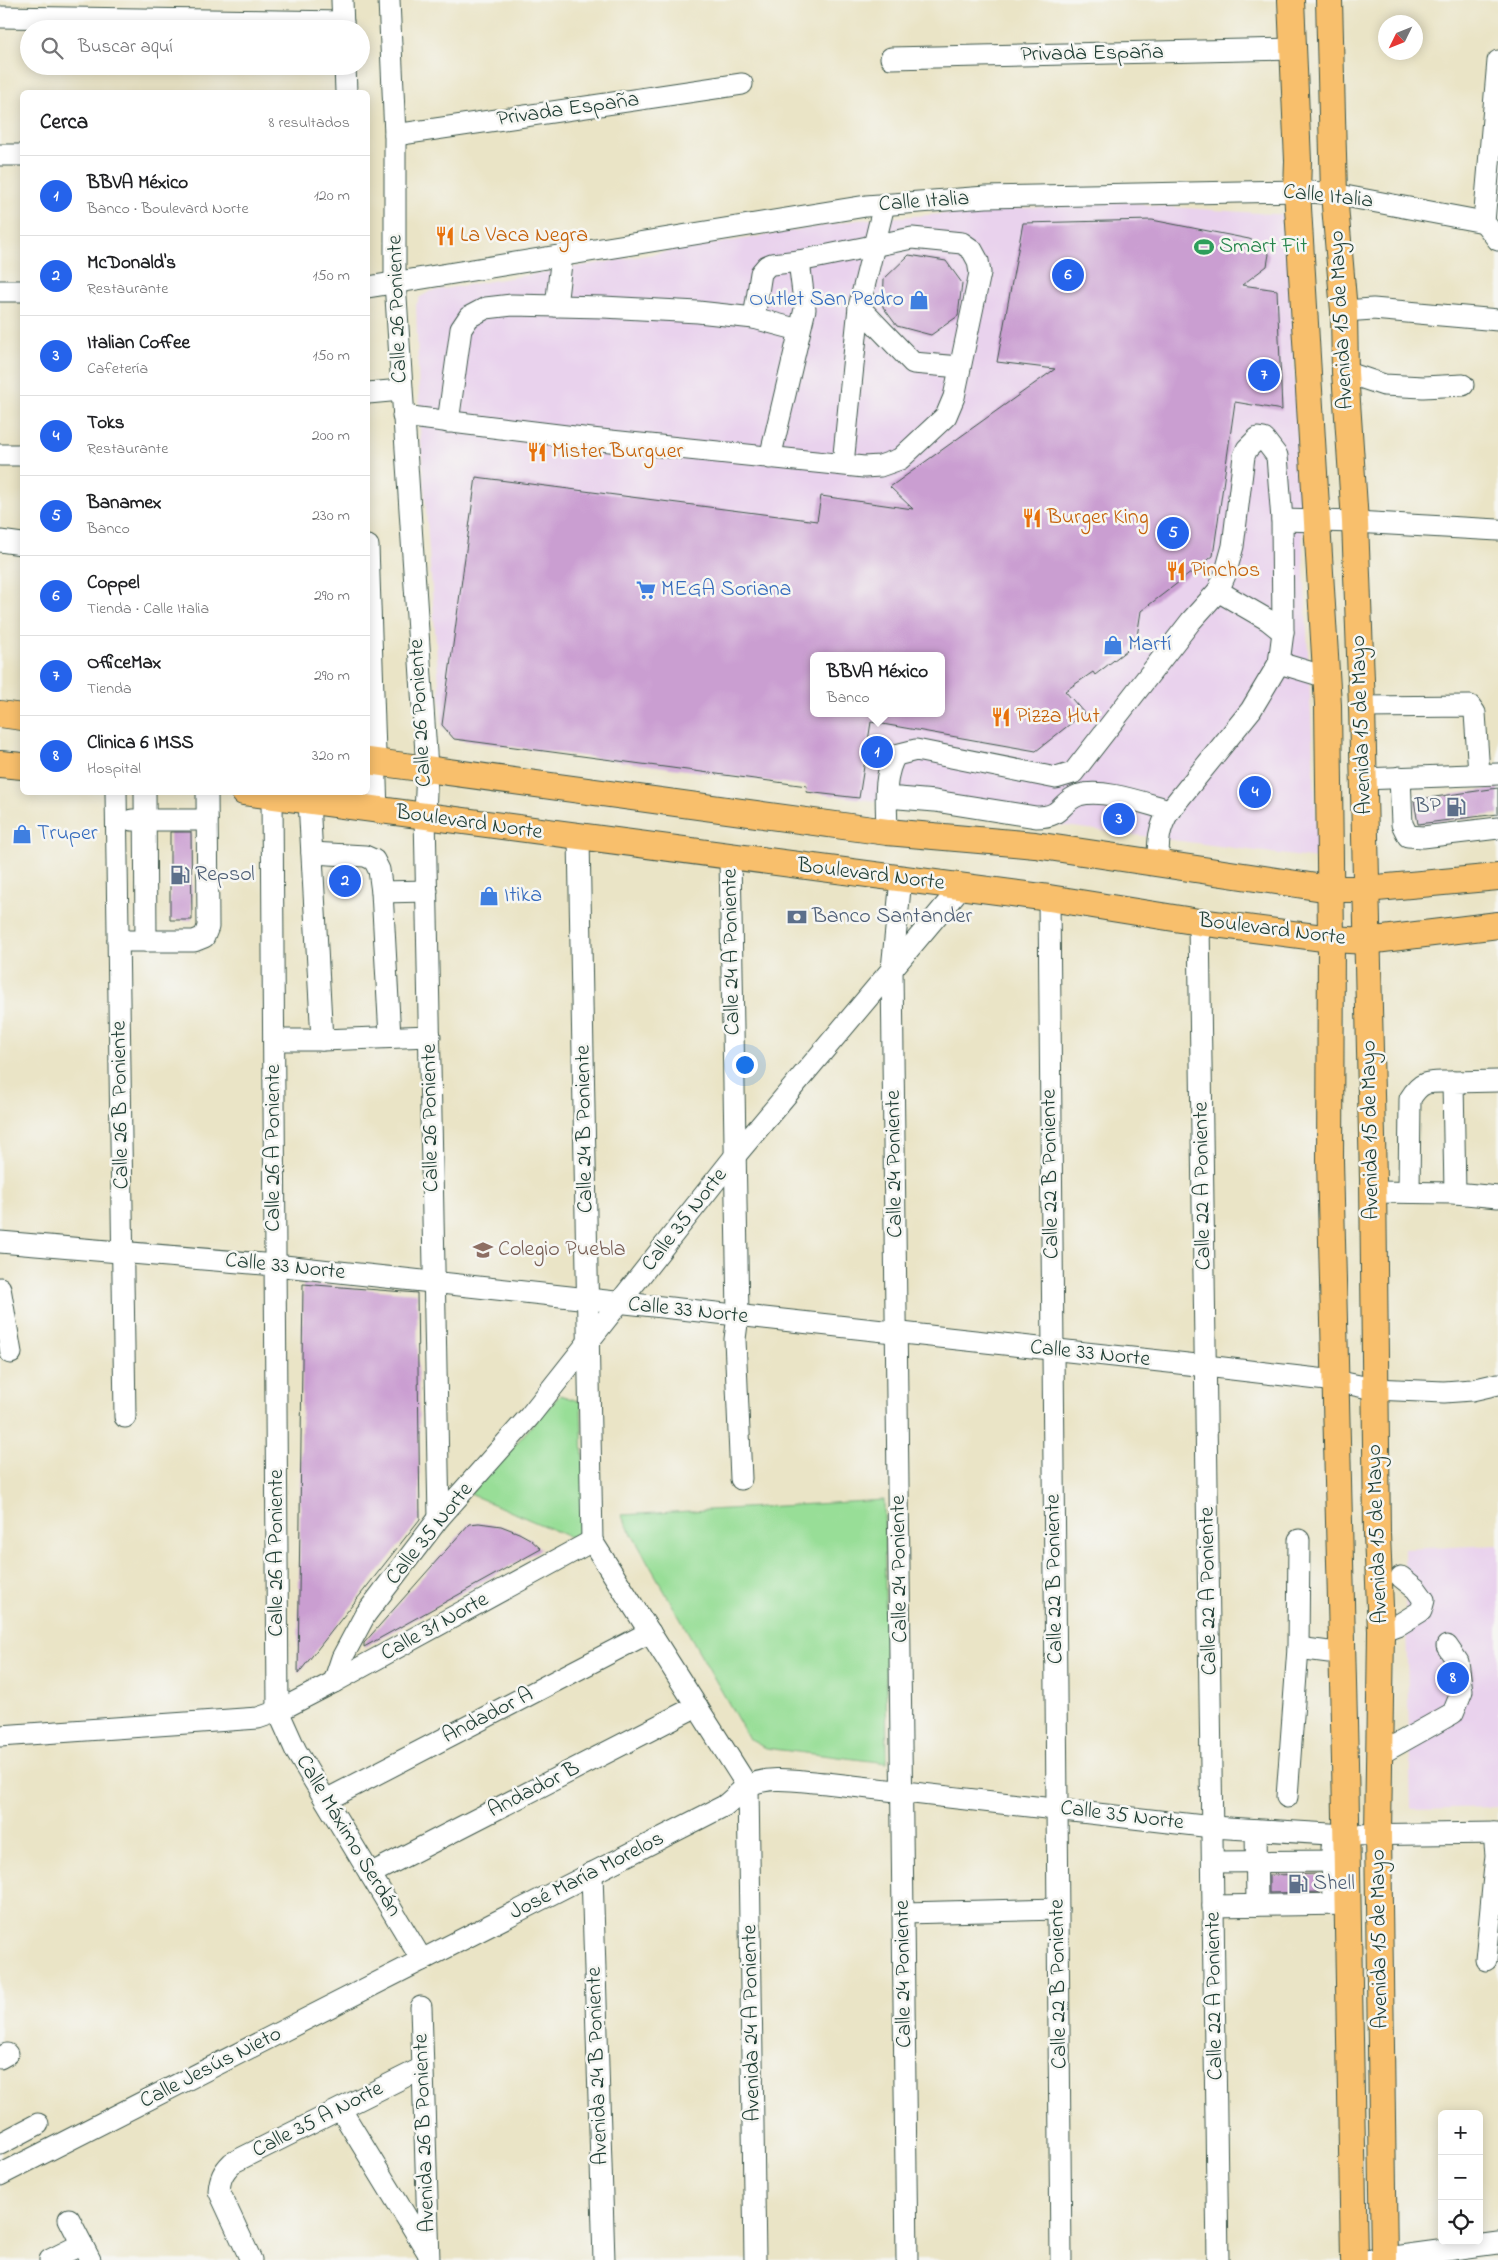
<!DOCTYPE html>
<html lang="es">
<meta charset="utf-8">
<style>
:root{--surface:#fff;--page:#f2f2f2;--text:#202124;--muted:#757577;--line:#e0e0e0;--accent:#2563eb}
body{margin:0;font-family:"Indie Flower",sans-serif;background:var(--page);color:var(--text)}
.controls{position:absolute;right:15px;bottom:15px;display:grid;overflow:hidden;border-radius:8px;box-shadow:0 2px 12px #0003}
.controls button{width:45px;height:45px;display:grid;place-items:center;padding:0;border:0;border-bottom:1px solid var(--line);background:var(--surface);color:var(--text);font:25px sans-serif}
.compass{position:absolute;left:1378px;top:15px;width:45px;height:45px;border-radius:50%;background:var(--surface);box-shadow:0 2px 12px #0003;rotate:227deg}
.you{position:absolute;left:744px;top:1064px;width:18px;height:18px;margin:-12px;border:4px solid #fff;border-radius:50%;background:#1a73e8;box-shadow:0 0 0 8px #1a73e833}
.badge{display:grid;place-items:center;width:32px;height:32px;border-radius:50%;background:var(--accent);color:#fff;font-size:16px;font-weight:700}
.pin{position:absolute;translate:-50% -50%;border:2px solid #fff;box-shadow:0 1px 5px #0006}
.popup{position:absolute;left:810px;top:652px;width:135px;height:65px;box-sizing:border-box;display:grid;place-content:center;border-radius:8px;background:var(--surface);filter:drop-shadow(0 1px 4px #0005);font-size:16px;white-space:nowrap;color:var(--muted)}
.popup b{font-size:19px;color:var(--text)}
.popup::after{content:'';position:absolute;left:50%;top:100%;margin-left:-10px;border:10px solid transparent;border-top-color:var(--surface)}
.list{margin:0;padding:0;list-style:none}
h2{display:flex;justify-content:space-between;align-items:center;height:65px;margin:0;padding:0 20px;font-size:21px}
h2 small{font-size:16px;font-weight:400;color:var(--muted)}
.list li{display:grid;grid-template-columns:32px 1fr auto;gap:15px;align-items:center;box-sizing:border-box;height:80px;padding:0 20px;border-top:1px solid var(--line)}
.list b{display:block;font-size:19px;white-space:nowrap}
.list p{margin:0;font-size:16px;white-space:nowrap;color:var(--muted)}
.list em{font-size:16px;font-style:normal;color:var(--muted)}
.icon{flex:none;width:28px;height:28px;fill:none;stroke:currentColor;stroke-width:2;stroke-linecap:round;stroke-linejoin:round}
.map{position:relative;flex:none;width:1498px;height:2260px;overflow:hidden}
.search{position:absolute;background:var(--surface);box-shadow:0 2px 12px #0003;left:20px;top:20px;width:350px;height:55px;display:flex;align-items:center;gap:12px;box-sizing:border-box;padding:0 18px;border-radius:28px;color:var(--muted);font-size:19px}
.panel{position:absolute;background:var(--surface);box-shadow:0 2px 12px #0003;left:20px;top:90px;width:350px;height:705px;border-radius:8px}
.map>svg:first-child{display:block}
.built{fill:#e9d2ed;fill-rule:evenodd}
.green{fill:#98de97;stroke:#5c8e66}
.building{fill:#ca9ed1;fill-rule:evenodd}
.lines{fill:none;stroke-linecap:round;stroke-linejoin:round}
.minor-casing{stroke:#3d564a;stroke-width:23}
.major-casing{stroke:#3d564a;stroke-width:28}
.minor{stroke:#fff;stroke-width:21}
.major{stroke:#f8bf6c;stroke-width:26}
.labels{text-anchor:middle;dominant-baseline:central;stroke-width:5;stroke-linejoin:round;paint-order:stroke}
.street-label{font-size:22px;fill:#1f3d34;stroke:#f6f6f2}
.food-label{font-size:22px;fill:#c56008;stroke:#f6f6f2;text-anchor:start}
.leisure-label{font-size:22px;fill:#27864d;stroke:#f6f6f2;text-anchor:start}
.shop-label{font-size:22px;fill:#366cbe;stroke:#f6f6f2;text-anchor:start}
.service-label{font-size:22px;fill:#4e5e75;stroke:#f6f6f2;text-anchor:start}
.education-label{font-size:22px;fill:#785e54;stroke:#f6f6f2;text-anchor:start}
</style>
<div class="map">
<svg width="1498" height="2260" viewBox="0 0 1498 2260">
<rect width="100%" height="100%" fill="#f6f6f2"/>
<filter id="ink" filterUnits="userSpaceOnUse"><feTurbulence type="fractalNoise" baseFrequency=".02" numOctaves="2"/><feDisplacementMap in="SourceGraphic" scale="10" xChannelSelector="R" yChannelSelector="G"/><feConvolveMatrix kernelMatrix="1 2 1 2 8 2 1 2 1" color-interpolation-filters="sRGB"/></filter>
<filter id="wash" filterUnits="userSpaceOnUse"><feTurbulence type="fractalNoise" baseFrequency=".0096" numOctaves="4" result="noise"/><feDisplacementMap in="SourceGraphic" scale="20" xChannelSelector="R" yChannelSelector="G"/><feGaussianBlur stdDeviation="1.12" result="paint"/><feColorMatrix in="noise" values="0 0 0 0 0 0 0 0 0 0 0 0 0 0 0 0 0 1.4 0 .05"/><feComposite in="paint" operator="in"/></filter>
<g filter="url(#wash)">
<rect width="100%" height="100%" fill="#eae4c6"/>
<!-- built -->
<g class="built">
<path d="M1125,201L1158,206L1287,215L1318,859L806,792L807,786L454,739L442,725L420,429L416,305L420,297L431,291L857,220ZM813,656H941V713H813Z"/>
<polygon points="1498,1545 1498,1807 1411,1809 1404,1549"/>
</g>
<!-- green -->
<g class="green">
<polygon points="560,1395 581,1402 585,1526 572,1538 470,1494"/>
<polygon points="884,1500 887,1763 765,1748 749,1739 621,1515"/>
</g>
<g id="blocks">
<!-- building -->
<g class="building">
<path d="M1152,220L1249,239L1262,244L1269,254L1267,266L1242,285L1277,290L1282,410L1235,402L1213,556L1141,611L1136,643L1095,675L1093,672L1065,691L1084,713L1036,751L871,722L859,798L806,792L807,786L454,739L442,725L476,477L817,521L821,496L913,509L890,487L1055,369L997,362L1023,223ZM813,656H941V713H813Z"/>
<polygon points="909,255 946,261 962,283 958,316 931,335 897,326 883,307 884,279"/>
<polygon points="1498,788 1498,814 1418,824 1414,800"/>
<polygon points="170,832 191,832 192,920 170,920"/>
<polygon points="303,1284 417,1293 420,1519 298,1674"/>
<polygon points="479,1523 501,1526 519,1533 530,1539 541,1549 364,1647 364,1643 469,1524"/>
<polygon points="1320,1874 1320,1892 1269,1893 1269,1875"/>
</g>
</g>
</g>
<g filter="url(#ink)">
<use href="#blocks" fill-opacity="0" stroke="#3d564a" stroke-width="1"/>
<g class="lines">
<defs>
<g id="minor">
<polyline points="342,0 343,29"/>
<polyline points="389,0 395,135 395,282 427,768 425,815 439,1518"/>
<polyline points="0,17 343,22"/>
<polyline points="891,58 1293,49"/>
<polyline points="345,66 346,92"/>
<polyline points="395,135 742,84"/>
<polyline points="0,155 22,155"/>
<polyline points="1484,222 1498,61"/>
<polyline points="1484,222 1498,240"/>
<polyline points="368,287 866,206 986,197 1297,191 1334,194 1484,222"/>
<polyline points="0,291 22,291"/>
<polyline points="556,306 562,255"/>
<polyline points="859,307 913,363 960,367"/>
<polyline points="1344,311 1373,309 1498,320"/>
<polyline points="1345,372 1384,385 1423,387 1463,385"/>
<polyline points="368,393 401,390"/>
<polyline points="403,416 591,439 864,467 880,466 900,459 946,416 954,397 980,273 978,261 972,250 962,243 912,238 799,261 772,264 767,266 761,273 754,318"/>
<polyline points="448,422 461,329 469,317 486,308 512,305 603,307 698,312 754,318 799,330"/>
<polyline points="0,455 22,455"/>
<polyline points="770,458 805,309 799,261"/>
<polyline points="843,464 859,307 884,205"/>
<polyline points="1282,520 1355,522 1498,530"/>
<polyline points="0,541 22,544"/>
<polyline points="368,546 377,811"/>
<polyline points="1218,591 1268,620 1283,632"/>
<polyline points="1279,663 1326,677"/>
<polyline points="1362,707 1470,706 1475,713 1479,774"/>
<polyline points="1400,777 1402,824 1408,836 1423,837 1498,828"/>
<polyline points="1363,779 1498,774"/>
<polyline points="116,792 125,1417"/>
<polyline points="145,792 146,941"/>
<polyline points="272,796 278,1711 296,1751 422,1960"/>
<polyline points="309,801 322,1040"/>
<polyline points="132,820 207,820"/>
<path d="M887,832C887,808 882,775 896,755L916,750L1056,778L1073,773L1191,621L1218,591L1225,575L1233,546L1244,456L1247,449L1258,438L1264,439L1277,456L1282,520L1283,632L1279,663L1251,710L1170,810C1146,804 1104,788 1079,795C1059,802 1064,817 1036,817L935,801L887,797"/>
<polyline points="579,838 592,1541"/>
<polyline points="312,853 365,856 374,860 379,870 382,892 390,1037"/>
<polyline points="730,857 738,1316 735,1339 741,1479"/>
<path d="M1158,864C1158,842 1158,828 1170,810"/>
<polyline points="901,879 892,969 907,2260"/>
<polyline points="382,892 427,891"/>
<polyline points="1049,898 1061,2260"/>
<polyline points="1199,922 1218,2260"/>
<polyline points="118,941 194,941 204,937 208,927 207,792"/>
<polyline points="274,1040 322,1040 430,1036"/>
<polyline points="1498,1081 1453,1082 1455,1193 1498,1197"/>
<polyline points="1373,1192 1455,1193"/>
<path d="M1409,1192L1410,1099C1422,1079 1430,1082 1453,1082"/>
<polyline points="0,1242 275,1265 1206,1366 1335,1381 1374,1389 1444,1392 1472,1390 1498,1384"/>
<polyline points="0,1288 11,1353"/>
<polyline points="592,1541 748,1787 755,2260"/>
<polyline points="1381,1631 1400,1624 1421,1611 1424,1600 1416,1589 1401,1577"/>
<polyline points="1298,1648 1329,1652 1343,1651"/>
<polyline points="334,1682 342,1658 365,1615 439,1518 529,1417 735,1156 961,887"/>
<polyline points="0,1736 258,1718 278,1711 334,1682 592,1541"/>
<polyline points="1378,1755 1453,1713 1462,1691 1458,1662 1447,1646"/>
<polyline points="1287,1797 1298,1648 1299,1540"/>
<polyline points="326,1800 650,1632"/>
<polyline points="1256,1830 1257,1905"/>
<polyline points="1332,1847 1333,1904"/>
<polyline points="1213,1862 1347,1861"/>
<polyline points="592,1873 604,2260"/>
<polyline points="370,1874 697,1706"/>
<polyline points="1213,1906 1348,1904"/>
<polyline points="904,1913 1058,1909"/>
<polyline points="1486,1960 1496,1855 1494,1833"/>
<polyline points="421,2007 429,2260"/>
<polyline points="0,2058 7,2054"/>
<polyline points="341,2110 427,2251"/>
<polyline points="0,2144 38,2124"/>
<path d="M0,2175L724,1806C732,1800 740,1791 748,1786C771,1774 802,1782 826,1783L1212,1827L1346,1835L1498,1833"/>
<polyline points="69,2219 90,2260"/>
<polyline points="50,2260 82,2244"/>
<path d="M251,2260L219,2191C220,2178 223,2172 232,2163L422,2068"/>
<polyline points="1371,2260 1498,2243"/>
</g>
<g id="major">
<polyline points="1291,0 1298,161 1297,191 1328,705 1331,939 1330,1161 1345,1762 1354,2260"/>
<polyline points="1329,0 1334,194 1344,311 1345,372 1355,522 1362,707 1373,1180 1377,1534 1381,1631 1378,1834 1384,2260"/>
<polyline points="0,714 22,717"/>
<polyline points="368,761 887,832 1035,845 1330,889 1366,889 1498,877"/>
<polyline points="0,764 22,766"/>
<polyline points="244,792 1049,898 1199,922 1331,939 1367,941 1498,925"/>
</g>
</defs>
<!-- minor casing -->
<use href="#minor" class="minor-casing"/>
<!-- major casing -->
<use href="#major" class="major-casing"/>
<!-- minor -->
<use href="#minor" class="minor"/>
<!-- major -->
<use href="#major" class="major"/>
</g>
</g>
<!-- icons -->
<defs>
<symbol id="restaurant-bare" viewBox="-9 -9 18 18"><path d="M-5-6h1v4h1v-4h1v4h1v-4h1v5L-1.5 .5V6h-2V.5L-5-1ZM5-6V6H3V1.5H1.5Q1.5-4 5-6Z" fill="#e8710a" stroke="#f6f6f2" stroke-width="2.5" paint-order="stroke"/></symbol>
<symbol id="stadium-bare" viewBox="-9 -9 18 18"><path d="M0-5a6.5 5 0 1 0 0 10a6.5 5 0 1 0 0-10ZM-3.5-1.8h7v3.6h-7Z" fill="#2e9e5b" stroke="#f6f6f2" stroke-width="2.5" paint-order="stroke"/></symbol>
<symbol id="shop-bare" viewBox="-9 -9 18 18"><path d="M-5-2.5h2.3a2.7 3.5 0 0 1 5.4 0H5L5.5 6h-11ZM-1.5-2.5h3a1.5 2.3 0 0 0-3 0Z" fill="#3f7fe0" stroke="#f6f6f2" stroke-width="2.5" paint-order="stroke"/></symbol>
<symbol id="supermarket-bare" viewBox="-9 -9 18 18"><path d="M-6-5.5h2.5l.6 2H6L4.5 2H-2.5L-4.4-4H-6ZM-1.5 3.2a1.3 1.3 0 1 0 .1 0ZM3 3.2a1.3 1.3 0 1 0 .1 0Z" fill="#3f7fe0" stroke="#f6f6f2" stroke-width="2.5" paint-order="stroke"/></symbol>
<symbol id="fuel-bare" viewBox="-9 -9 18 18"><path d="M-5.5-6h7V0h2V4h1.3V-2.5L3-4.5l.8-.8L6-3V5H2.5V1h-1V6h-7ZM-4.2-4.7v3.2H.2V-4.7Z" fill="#5c6f8a" stroke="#f6f6f2" stroke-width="2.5" paint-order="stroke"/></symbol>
<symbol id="bank-bare" viewBox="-9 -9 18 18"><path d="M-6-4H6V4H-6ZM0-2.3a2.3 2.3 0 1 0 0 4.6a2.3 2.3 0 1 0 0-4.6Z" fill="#5c6f8a" stroke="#f6f6f2" stroke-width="2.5" paint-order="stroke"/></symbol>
<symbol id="school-bare" viewBox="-9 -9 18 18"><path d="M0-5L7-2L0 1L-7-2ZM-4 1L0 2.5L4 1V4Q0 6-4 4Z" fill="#8d6e63" stroke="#f6f6f2" stroke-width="2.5" paint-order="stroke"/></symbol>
</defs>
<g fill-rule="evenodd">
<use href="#restaurant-bare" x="431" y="222" width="28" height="28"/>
<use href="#stadium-bare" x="1190" y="233" width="28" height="28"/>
<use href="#shop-bare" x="905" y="286" width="28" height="28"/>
<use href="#restaurant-bare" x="523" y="438" width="28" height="28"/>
<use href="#restaurant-bare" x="1018" y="504" width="28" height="28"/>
<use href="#restaurant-bare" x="1162" y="557" width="28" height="28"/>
<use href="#supermarket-bare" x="632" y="576" width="28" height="28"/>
<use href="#shop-bare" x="1099" y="631" width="28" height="28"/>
<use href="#restaurant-bare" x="987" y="703" width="28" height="28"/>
<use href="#fuel-bare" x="1442" y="793" width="28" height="28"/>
<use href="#shop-bare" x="8" y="820" width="28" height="28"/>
<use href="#fuel-bare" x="166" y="861" width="28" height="28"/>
<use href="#shop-bare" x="475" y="882" width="28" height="28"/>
<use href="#bank-bare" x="783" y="903" width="28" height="28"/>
<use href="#school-bare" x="469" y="1236" width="28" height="28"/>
<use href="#fuel-bare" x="1284" y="1870" width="28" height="28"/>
</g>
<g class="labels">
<!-- street labels -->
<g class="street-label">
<text transform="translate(1092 54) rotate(-1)">Privada España</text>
<text transform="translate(568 110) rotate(-8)">Privada España</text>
<text transform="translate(1328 197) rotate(6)">Calle Italia</text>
<text transform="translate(924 202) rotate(-4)">Calle Italia</text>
<text transform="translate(398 309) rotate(-92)">Calle 26 Poniente</text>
<text transform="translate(1342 320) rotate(-93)">Avenida 15 de Mayo</text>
<text transform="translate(421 713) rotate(-93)">Calle 26 Poniente</text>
<text transform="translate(1362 725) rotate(-92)">Avenida 15 de Mayo</text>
<text transform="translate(469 823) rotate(8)">Boulevard Norte</text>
<text transform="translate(871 875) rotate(7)">Boulevard Norte</text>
<text transform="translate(1272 930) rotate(7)">Boulevard Norte</text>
<text transform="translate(732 952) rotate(-91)">Calle 24 A Poniente</text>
<text transform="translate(121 1105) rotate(-91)">Calle 26 B Poniente</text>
<text transform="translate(431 1118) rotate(-91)">Calle 26 Poniente</text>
<text transform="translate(585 1129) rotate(-91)">Calle 24 B Poniente</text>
<text transform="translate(1371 1130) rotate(-91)">Avenida 15 de Mayo</text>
<text transform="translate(274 1148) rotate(-90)">Calle 26 A Poniente</text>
<text transform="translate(895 1164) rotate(-91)">Calle 24 Poniente</text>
<text transform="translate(1051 1174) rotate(-91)">Calle 22 B Poniente</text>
<text transform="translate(1203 1186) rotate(-91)">Calle 22 A Poniente</text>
<text transform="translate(685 1220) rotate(-52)">Calle 35 Norte</text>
<text transform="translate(285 1267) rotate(6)">Calle 33 Norte</text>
<text transform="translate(688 1311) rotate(6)">Calle 33 Norte</text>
<text transform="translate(1090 1354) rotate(6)">Calle 33 Norte</text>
<text transform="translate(430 1534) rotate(-51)">Calle 35 Norte</text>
<text transform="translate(1378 1534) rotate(-92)">Avenida 15 de Mayo</text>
<text transform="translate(277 1553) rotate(-90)">Calle 26 A Poniente</text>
<text transform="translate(900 1569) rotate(-91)">Calle 24 Poniente</text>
<text transform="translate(1055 1579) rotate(-91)">Calle 22 B Poniente</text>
<text transform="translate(1209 1591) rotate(-91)">Calle 22 A Poniente</text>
<text transform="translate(435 1627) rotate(-29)">Calle 31 Norte</text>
<text transform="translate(488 1716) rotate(-27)">Andador A</text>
<text transform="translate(534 1790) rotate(-27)">Andador B</text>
<text transform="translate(1122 1816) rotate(7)">Calle 35 Norte</text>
<text transform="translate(348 1836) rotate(59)">Calle Máximo Serdán</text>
<text transform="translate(587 1876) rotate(-27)">José María Morelos</text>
<text transform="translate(1380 1939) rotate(-91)">Avenida 15 de Mayo</text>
<text transform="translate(904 1974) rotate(-91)">Calle 24 Poniente</text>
<text transform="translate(1059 1984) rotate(-91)">Calle 22 B Poniente</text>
<text transform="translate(1215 1996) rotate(-91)">Calle 22 A Poniente</text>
<text transform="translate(752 2023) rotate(-91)">Avenida 24 A Poniente</text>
<text transform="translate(598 2066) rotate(-92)">Avenida 24 B Poniente</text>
<text transform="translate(211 2068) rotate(-27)">Calle Jesús Nieto</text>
<text transform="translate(318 2120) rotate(-27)">Calle 35 A Norte</text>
<text transform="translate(425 2133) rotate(-92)">Avenida 26 B Poniente</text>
</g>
<!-- food labels -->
<g class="food-label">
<text x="460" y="236">La Vaca Negra</text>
<text x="552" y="452">Mister Burguer</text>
<text x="1047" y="518">Burger King</text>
<text x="1191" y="571">Pinchos</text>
<text x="1016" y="717">Pizza Hut</text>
</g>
<!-- leisure labels -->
<g class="leisure-label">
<text x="1219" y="247">Smart Fit</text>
</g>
<!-- shop labels -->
<g class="shop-label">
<text x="904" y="300" text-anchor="end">Outlet San Pedro</text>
<text x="661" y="590">MEGA Soriana</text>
<text x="1128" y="645">Martí</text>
<text x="37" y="834">Truper</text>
<text x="504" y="896">Itika</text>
</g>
<!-- service labels -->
<g class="service-label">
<text x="1441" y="807" text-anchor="end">BP</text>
<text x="195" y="875">Repsol</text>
<text x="812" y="917">Banco Santander</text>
<text x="1313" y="1884">Shell</text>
</g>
<!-- education labels -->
<g class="education-label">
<text x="498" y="1250">Colegio Puebla</text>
</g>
</g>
</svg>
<div class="controls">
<button>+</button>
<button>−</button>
<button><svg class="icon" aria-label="locate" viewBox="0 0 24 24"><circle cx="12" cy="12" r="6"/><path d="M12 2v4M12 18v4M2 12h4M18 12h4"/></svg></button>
</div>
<svg class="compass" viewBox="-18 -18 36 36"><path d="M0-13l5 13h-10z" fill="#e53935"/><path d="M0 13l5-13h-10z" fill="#757577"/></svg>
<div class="you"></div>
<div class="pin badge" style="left:877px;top:752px">1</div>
<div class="popup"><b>BBVA México</b>Banco</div>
<div class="pin badge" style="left:345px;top:881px">2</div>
<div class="pin badge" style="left:1119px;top:819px">3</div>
<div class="pin badge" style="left:1255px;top:792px">4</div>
<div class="pin badge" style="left:1173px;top:533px">5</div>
<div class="pin badge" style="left:1068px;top:275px">6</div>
<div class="pin badge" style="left:1264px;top:375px">7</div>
<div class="pin badge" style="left:1453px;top:1678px">8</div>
<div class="search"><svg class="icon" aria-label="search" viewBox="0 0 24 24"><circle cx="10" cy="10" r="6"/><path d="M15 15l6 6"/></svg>Buscar aquí</div>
<section class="panel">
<h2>Cerca<small>8 resultados</small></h2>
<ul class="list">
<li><span class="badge">1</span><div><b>BBVA México</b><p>Banco · Boulevard Norte</p></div><em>120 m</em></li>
<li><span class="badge">2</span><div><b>McDonald's</b><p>Restaurante</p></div><em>150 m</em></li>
<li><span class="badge">3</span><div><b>Italian Coffee</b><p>Cafetería</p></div><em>150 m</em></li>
<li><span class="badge">4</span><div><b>Toks</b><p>Restaurante</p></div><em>200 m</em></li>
<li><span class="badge">5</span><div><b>Banamex</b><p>Banco</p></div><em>230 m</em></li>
<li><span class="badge">6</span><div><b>Coppel</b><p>Tienda · Calle Italia</p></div><em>290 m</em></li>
<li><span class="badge">7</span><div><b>OfficeMax</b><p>Tienda</p></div><em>290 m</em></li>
<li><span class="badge">8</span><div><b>Clinica 6 IMSS</b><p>Hospital</p></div><em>320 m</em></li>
</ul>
</section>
</div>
